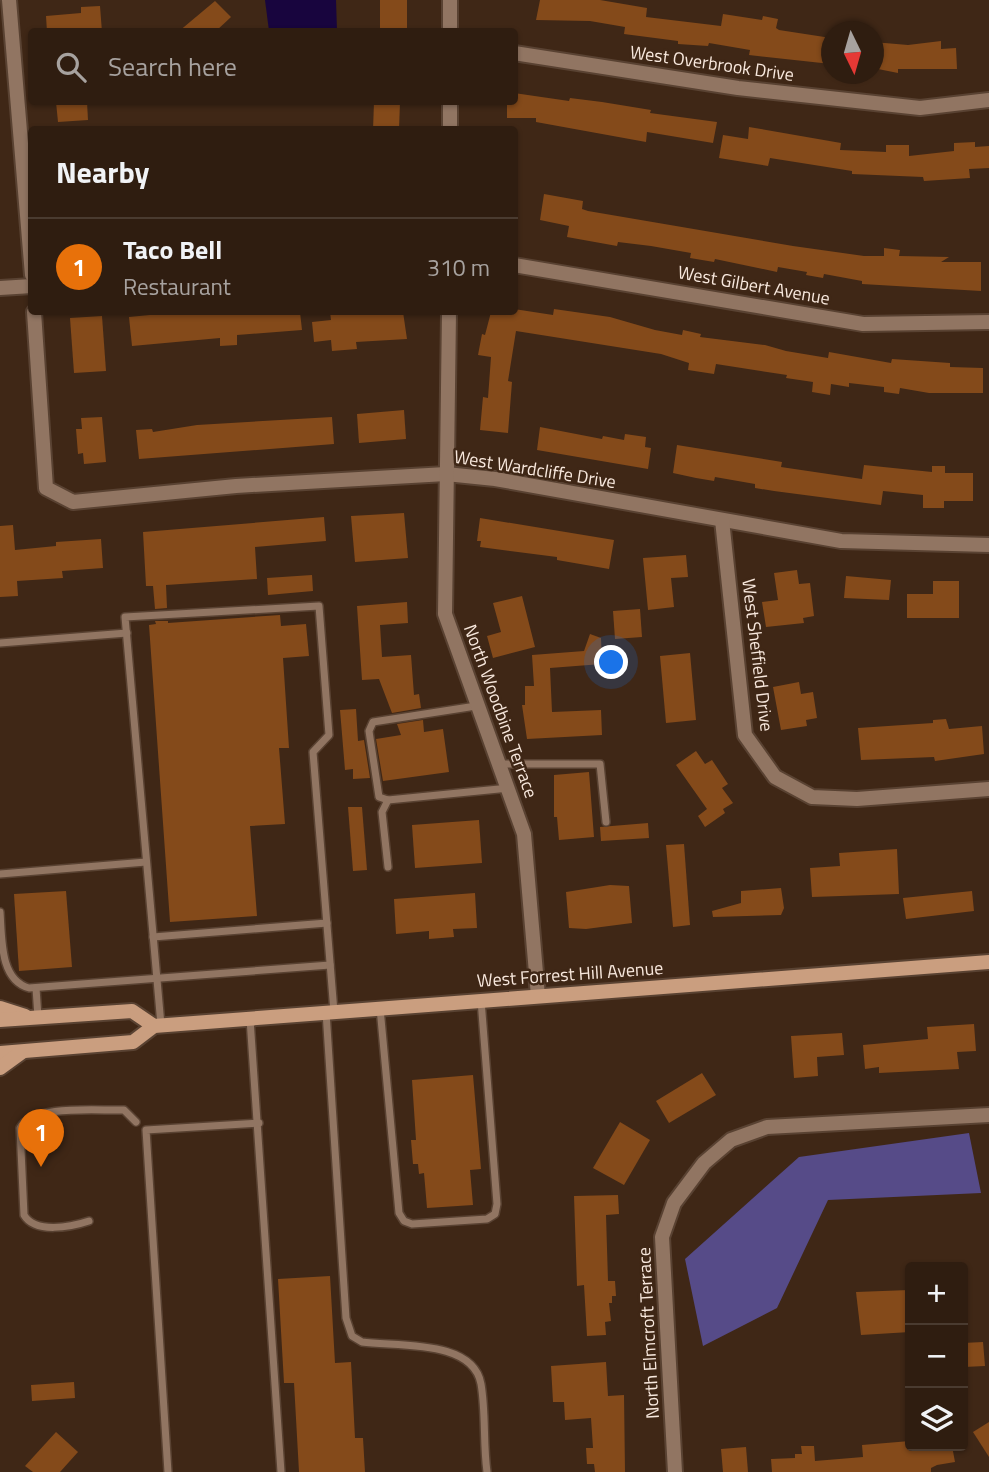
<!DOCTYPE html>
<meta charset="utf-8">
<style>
:root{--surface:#2f1d10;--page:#372619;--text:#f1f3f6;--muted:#a7a29f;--line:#4a3b30;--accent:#2563eb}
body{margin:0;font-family:"Titillium Web",sans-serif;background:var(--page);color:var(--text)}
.controls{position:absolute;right:21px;bottom:21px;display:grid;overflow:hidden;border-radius:7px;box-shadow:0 2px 5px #0004}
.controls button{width:63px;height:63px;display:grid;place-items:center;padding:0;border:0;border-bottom:2px solid var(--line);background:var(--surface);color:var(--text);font:35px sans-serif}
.compass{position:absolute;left:821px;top:21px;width:63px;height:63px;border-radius:50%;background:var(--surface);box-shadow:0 2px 5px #0004;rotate:175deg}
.you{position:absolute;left:612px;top:663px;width:24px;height:24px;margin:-18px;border:5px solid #fff;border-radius:50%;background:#1a73e8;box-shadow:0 0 0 10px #1a73e833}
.badge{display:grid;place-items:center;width:46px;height:46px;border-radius:50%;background:var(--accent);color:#fff;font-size:23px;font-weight:700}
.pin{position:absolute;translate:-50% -58px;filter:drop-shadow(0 2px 4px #0008)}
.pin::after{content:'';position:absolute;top:37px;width:24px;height:21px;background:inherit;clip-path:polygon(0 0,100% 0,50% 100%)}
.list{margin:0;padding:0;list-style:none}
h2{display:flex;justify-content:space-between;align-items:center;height:91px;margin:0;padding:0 28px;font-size:30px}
h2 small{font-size:23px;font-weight:400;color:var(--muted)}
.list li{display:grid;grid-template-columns:46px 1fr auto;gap:21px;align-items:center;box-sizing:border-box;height:98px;padding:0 28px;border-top:2px solid var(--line)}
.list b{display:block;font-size:26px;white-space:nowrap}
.list p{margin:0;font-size:23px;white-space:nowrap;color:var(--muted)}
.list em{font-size:23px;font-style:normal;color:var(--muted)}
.icon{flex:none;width:38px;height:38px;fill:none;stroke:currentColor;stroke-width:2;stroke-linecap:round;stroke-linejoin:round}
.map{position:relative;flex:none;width:989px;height:1472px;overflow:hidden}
.search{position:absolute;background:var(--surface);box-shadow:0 2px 5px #0004;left:28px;top:28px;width:490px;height:77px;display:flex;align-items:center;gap:18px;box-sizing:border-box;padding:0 24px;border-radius:7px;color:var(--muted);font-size:26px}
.panel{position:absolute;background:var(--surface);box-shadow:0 2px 5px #0004;left:28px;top:126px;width:490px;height:189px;border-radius:7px}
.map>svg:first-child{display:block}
.green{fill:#564b88}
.water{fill:#18053e}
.building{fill:#844a1a}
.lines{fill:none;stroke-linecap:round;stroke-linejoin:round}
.lane-casing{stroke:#594232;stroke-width:10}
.street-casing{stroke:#594232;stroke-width:18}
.secondary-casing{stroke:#594232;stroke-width:18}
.lane{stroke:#917562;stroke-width:7}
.street{stroke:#917562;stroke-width:14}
.secondary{stroke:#ca9e7f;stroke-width:14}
.labels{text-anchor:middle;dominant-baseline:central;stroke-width:5;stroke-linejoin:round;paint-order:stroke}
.street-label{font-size:18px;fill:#f8e8dd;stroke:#3f2716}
</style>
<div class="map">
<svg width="989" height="1472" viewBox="0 0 989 1472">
<rect width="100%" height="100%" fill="#3f2716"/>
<!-- green -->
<polygon class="green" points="969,1133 981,1193 828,1200 777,1308 703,1346 685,1259 799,1157"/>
<!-- water -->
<polygon class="water" points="265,0 336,0 337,31 269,31"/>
<!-- building -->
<g class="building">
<rect x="380" y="0" width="27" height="32"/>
<polygon points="540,0 600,0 647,8 646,17 721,26 723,14 762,20 763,16 778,19 776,28 779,30 831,38 831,64 749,55 750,50 709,43 708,46 678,44 678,41 624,34 625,27 590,21 536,20"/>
<polygon points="215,1 231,17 215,32 178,32"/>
<polygon points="100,6 102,32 47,32 46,16 81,13 81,7"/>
<polygon points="941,41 941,49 956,48 957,69 898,69 898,73 873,68 873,42 908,45"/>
<polygon points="514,93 569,101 570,98 602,102 651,110 650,113 717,122 713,143 647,132 646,142 536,122 536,118 507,118 507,102 514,102"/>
<polygon points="56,102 87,102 88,120 58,122"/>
<polygon points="374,102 400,102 399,130 373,130"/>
<polygon points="749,127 841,143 840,150 886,152 886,145 909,145 909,156 954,151 954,143 975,142 975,147 989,146 989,168 969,169 970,178 924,181 923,177 852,174 852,171 770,158 768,166 719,158 723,135 748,139"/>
<polygon points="544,194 583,201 582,209 588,211 793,246 864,256 884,256 884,248 900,250 899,256 949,257 941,262 981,262 981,291 862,284 862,281 824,274 823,278 806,275 807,272 778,267 777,272 715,259 714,262 690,258 691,253 651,246 618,242 617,246 567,237 569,226 540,220"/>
<polygon points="514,309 553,315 554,309 610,317 655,330 682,335 683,330 701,334 700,337 765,345 786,351 828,358 829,352 891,363 892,359 950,363 950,367 983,368 983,393 929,393 900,388 899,394 884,392 884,387 849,383 849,387 831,384 830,395 812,392 813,382 786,378 787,375 716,364 714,374 688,370 689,363 661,354 516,331 508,381 512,382 508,433 480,430 483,397 488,398 491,357 478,355 482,334 485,335 491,312"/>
<polygon points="160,312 219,312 219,314 300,312 302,330 237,335 237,345 220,346 220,338 132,346 129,317 160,314"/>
<polygon points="330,312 403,312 407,339 356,342 357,349 332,351 331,340 314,342 312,322 331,320"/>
<polygon points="102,316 106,371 74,373 70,318"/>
<polygon points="404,410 406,439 359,443 357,414"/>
<polygon points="102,417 106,462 84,464 83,453 78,454 76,429 82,429 81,418"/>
<polygon points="332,417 334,444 139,459 136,430 152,429 153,432 197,425"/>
<polygon points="540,427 602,439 603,436 624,440 625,434 646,437 645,447 651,448 648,469 537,450"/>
<polygon points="677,445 782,462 781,467 862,479 864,465 932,472 932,466 945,466 945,473 973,473 973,501 944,501 944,508 923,508 923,495 883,491 881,505 774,491 755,488 755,484 715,477 714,481 696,478 673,473"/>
<polygon points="404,513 408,558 355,562 351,516"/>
<polygon points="324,517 326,541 255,547 257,579 166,585 167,608 155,609 153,586 146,586 143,532"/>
<polygon points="480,518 614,540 609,569 557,560 557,557 480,547 481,541 477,541"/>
<polygon points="13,525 15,550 56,546 56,542 101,539 103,568 62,571 63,578 17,581 18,596 0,597 0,526"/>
<polygon points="686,555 688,577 671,578 674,607 648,610 643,558"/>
<polygon points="797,570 799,584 810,583 814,616 803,618 804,623 766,627 762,602 778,600 774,573"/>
<polygon points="312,575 313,591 268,595 267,578"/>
<polygon points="846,576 891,580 889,600 844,598"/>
<polygon points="933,581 959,581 959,618 907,618 907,594 933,594"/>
<polygon points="522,596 535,647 493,658 487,636 501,632 493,603"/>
<polygon points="407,602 408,623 380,625 382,657 411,655 414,695 419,694 421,708 392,713 379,679 362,680 357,606"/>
<polygon points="640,609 642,637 615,639 613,611"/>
<polygon points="280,615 281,626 306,624 309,656 283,658 289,748 279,748 285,824 250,826 257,916 170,922 149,625 156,624 155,621 168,621 168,623"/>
<polygon points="590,634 601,638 602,664 550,668 552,712 601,710 602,735 527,739 522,705 525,705 525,686 534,686 532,655 584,651"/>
<polygon points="690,653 696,720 666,723 660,656"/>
<polygon points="799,682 801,694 813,692 817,718 806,720 807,726 781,730 773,687"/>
<polygon points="356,709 358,741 364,740 370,778 353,779 353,769 345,770 340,710"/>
<polygon points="946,719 949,729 982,726 984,754 935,761 934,757 861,760 858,728 933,723 933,720"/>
<polygon points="423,720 424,732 443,729 449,772 383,781 376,739 401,735 397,724"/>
<polygon points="696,751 705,764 712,760 728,784 722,788 733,803 723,809 725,813 705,827 698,816 707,809 676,765"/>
<polygon points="589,772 594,837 559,840 557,817 554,817 554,775"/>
<polygon points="348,807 362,807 367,870 353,871"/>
<polygon points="479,820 482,863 415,868 412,825"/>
<polygon points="648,823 649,838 601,841 600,827"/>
<polygon points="684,844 690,925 673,927 666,845"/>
<polygon points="897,849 899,894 812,897 810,868 840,866 839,853"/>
<polygon points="610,885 629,886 632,923 586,929 569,928 566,892"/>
<polygon points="781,888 784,908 781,915 713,917 712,911 741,903 741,891"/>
<polygon points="66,891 72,967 19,971 14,894"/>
<polygon points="972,891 974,911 906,919 903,898"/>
<polygon points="475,893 477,928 453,929 454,937 429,939 429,931 396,934 394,899"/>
<polygon points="974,1024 976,1051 957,1052 959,1069 879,1073 879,1067 865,1069 863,1045 928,1039 927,1027"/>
<polygon points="842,1033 844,1055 817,1057 818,1076 794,1078 791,1036"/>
<polygon points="702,1073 716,1095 669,1123 656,1101"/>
<polygon points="473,1075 481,1169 470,1170 473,1205 427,1208 424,1173 419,1174 418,1164 413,1164 411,1140 416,1140 412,1080"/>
<polygon points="620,1122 650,1140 624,1185 593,1168"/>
<polygon points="618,1195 619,1214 606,1215 608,1281 615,1281 616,1296 612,1296 612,1303 609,1303 611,1321 605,1322 606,1335 587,1336 584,1285 577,1286 574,1196"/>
<polygon points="330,1276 335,1363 351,1362 355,1438 363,1438 365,1472 299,1472 294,1383 284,1383 278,1279"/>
<polygon points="909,1290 910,1332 861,1335 856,1292"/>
<polygon points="983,1342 985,1366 964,1367 963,1343"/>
<polygon points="606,1362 608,1396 624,1395 625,1472 595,1472 594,1464 587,1464 586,1448 593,1448 591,1418 565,1420 564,1402 553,1402 551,1366"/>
<polygon points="74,1382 75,1398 32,1401 31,1385"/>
<polygon points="989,1422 989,1457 973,1432"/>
<polygon points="56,1432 78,1452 60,1472 33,1472 25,1466"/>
<polygon points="910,1441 910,1446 952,1446 955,1462 937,1465 931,1468 931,1472 772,1472 771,1459 795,1458 795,1454 802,1454 801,1446 814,1446 815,1461 863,1457 862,1445"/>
<polygon points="746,1447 748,1472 723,1472 721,1449"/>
</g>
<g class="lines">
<defs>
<g id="lane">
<polyline points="0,643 127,633"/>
<polyline points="476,706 373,722 369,731 379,797 388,800 509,788"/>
<polyline points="500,764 600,764 606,822"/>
<polyline points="388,800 382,812 388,867"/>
<polyline points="0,874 146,862"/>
<path d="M0,912C2,940 0,980 29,988L330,965"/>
<polyline points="153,937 327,923"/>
<polyline points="36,988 38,1017"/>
<polyline points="380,1008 399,1213 404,1221 412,1224 487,1219 495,1214 497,1204 481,1000"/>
<path d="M326,1012L346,1318L352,1336L362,1342C397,1347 473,1339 481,1384C486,1413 483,1443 487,1472"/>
<polyline points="250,1019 281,1472"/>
<polyline points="161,1025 125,617 319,606 329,735 313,752 334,1012"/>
<path d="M89,1221C71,1227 35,1234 24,1215L20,1128C34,1104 97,1111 124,1110L136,1122"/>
<polyline points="168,1472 146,1130 259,1123"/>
</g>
<g id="street">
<polyline points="9,0 32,275"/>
<polyline points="450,32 450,0"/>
<polyline points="514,53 738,88 920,108 989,100"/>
<polyline points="450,102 450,130"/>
<polyline points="514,265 863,324 989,322"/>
<polyline points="0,288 32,286"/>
<polyline points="34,312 46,488 73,502 236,486 446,474 495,479 841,541 989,545"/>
<polyline points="449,312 445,614 524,834 538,996"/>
<polyline points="722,520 745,735 775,777 812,797 857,799 989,789"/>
<polyline points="675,1472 662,1237 674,1203 704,1163 731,1140 767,1127 989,1115"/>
</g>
<g id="secondary">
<polyline points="0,1008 25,1016"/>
<polyline points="0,1020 132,1011 154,1026"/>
<polyline points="0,1053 133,1042 154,1026 989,962"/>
<polyline points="0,1068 22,1052"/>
</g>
</defs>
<!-- lane casing -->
<use href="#lane" class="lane-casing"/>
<!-- street casing -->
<use href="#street" class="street-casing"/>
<!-- secondary casing -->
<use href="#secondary" class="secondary-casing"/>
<!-- lane -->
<use href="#lane" class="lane"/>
<!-- street -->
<use href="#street" class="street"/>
<!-- secondary -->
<use href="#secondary" class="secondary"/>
</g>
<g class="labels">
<!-- street labels -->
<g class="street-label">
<text transform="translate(712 63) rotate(8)">West Overbrook Drive</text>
<text transform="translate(754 285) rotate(10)">West Gilbert Avenue</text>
<text transform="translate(535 469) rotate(9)">West Wardcliffe Drive</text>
<text transform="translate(758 655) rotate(83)">West Sheffield Drive</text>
<text transform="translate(501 711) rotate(70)">North Woodbine Terrace</text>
<text transform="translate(570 974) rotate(-4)">West Forrest Hill Avenue</text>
<text transform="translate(648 1333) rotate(-93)">North Elmcroft Terrace</text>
</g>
</g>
</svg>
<div class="controls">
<button>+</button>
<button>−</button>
<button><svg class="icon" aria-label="layers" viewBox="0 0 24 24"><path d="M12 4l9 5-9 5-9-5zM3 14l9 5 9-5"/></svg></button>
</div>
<svg class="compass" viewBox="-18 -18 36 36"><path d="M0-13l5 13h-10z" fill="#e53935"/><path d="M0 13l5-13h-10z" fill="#a7a29f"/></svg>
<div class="you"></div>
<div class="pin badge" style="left:41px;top:1167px;background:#e8710a">1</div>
<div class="search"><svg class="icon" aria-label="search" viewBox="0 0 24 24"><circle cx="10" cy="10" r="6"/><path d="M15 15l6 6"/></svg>Search here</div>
<section class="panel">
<h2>Nearby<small></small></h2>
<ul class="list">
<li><span class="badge" style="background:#e8710a">1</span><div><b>Taco Bell</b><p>Restaurant</p></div><em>310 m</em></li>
</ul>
</section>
</div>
